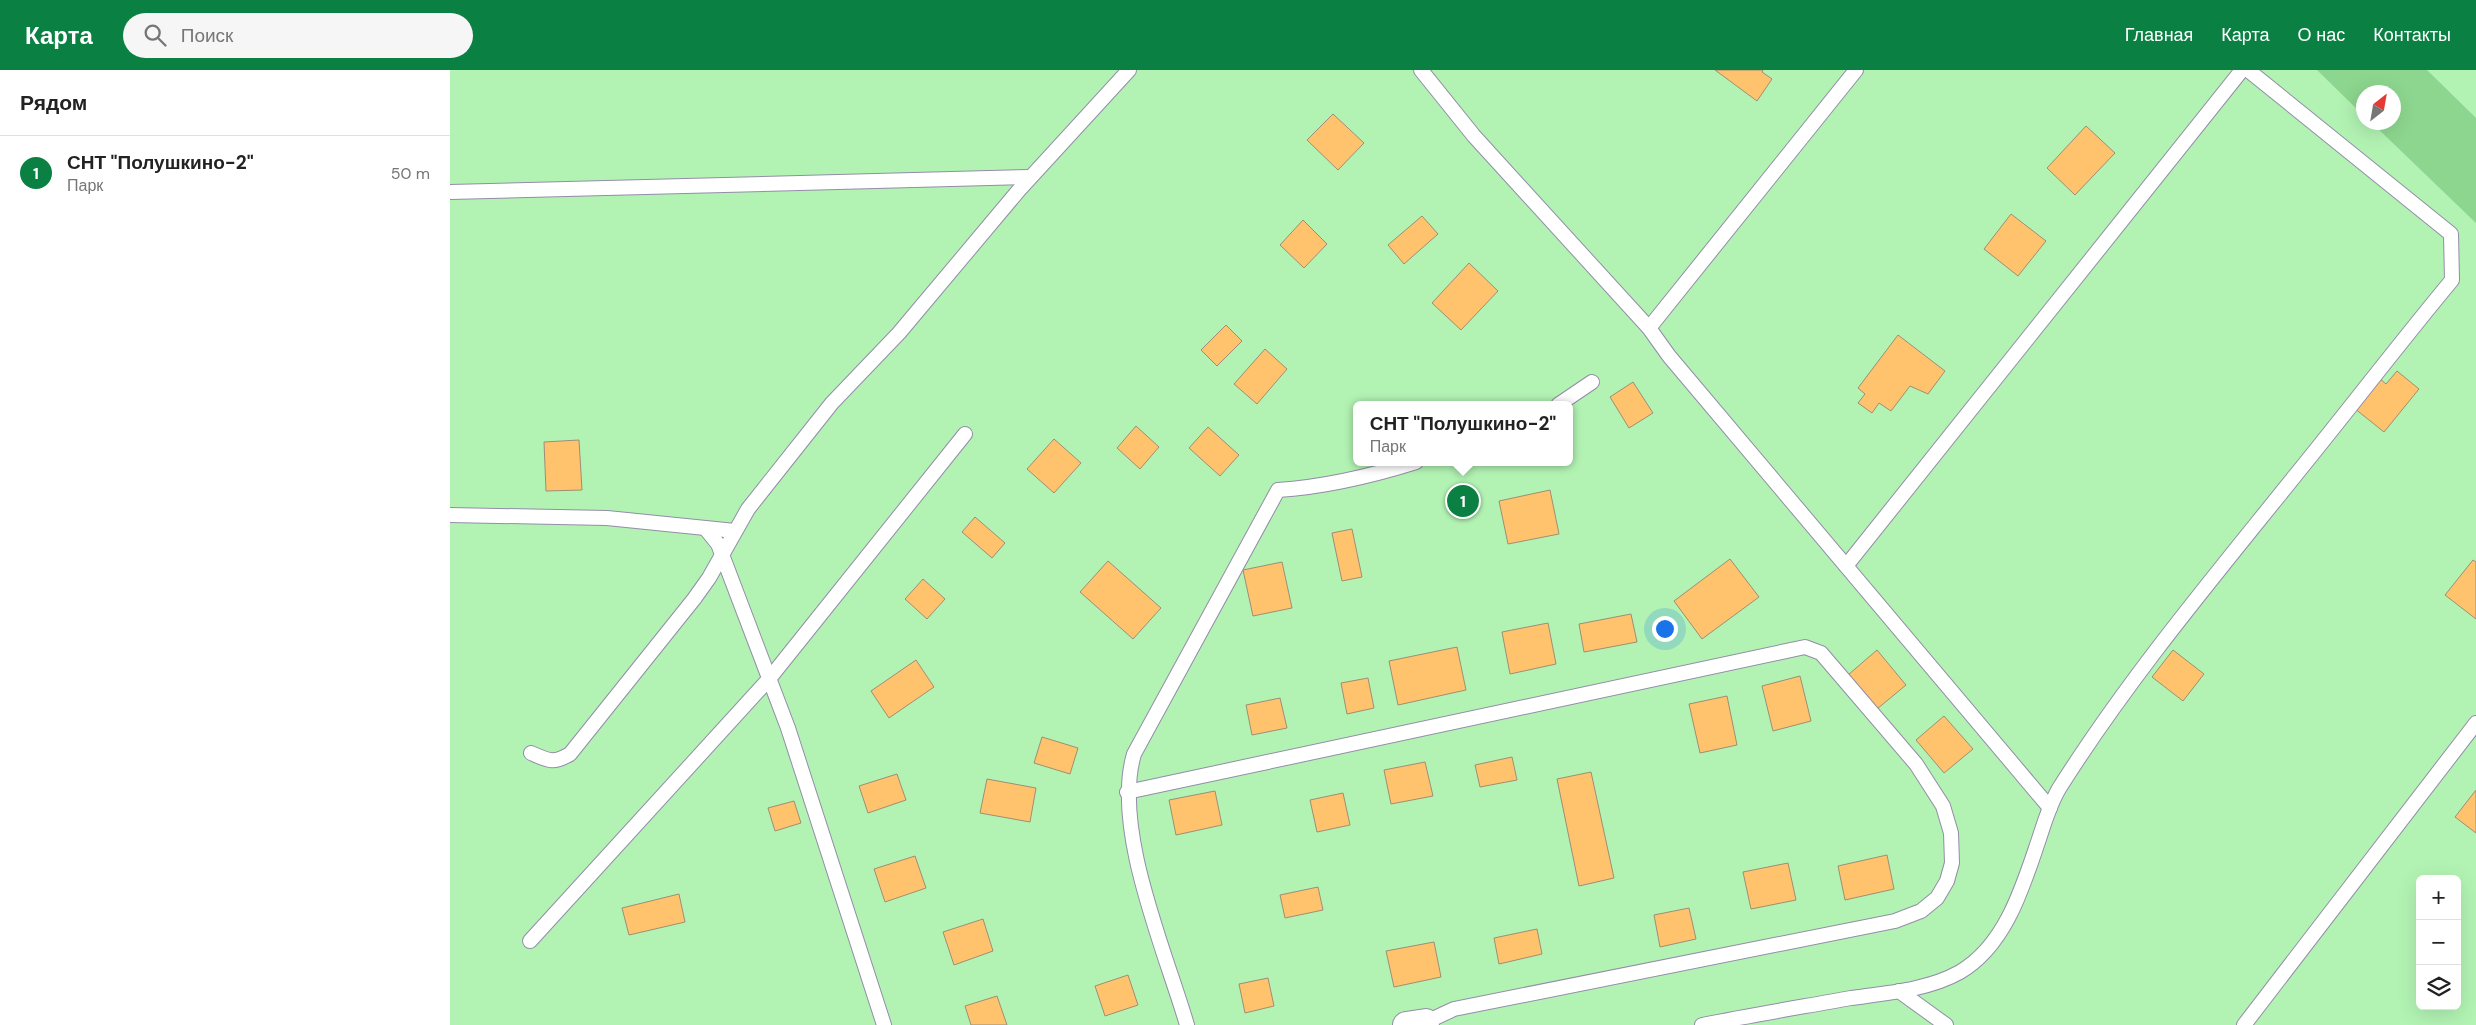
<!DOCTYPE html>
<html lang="ru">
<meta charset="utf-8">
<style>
:root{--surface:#fff;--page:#f6f6f6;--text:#222;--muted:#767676;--line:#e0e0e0;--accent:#0b8043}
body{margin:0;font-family:"DM Sans",sans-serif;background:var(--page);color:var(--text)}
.controls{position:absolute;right:15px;bottom:15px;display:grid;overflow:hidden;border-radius:8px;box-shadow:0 5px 20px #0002}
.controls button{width:45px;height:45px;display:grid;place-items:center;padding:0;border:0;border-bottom:1px solid var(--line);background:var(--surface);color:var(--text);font:25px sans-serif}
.compass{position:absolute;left:1906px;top:15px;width:45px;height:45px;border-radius:50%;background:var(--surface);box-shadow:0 5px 20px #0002;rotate:31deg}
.you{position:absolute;left:1214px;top:558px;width:18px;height:18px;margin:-12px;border:4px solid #fff;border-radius:50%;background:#1a73e8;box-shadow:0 0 0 8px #1a73e833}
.badge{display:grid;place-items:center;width:32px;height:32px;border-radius:50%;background:var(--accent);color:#fff;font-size:16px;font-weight:700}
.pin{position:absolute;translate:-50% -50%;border:2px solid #fff;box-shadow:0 1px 5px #0006}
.popup{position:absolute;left:903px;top:331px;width:220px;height:65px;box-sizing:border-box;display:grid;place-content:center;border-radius:8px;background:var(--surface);filter:drop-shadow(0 1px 4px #0005);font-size:16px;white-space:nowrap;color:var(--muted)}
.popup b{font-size:19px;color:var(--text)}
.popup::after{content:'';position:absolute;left:50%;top:100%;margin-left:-10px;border:10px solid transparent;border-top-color:var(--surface)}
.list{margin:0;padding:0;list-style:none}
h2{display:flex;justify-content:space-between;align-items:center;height:65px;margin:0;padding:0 20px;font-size:21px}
h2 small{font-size:16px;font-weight:400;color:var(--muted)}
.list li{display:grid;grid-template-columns:32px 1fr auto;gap:15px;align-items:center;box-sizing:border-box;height:75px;padding:0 20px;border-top:1px solid var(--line)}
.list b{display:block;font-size:19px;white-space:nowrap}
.list p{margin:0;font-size:16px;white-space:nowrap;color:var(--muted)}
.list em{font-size:16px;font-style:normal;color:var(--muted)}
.icon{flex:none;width:28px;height:28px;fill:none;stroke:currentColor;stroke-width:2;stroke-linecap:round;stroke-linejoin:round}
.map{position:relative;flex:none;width:2026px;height:955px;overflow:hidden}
header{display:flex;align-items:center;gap:30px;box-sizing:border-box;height:70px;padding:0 25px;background:var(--accent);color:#fff}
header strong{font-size:24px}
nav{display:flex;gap:28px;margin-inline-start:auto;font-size:18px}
.search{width:350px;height:45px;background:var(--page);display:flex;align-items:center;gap:12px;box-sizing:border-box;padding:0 18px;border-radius:28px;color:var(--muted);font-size:19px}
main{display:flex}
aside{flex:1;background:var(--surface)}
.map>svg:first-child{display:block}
.green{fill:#b2f3b3;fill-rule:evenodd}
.forest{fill:#8dd68f}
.building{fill:#ffc36e;stroke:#9f8d75}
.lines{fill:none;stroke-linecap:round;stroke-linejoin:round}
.service-casing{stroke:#938da8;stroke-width:16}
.minor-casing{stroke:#938da8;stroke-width:28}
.service{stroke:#fff;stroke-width:14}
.minor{stroke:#fff;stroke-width:26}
</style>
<header>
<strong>Карта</strong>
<div class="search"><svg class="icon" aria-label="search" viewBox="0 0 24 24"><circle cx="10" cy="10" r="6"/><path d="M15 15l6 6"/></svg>Поиск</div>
<nav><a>Главная</a><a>Карта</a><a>О нас</a><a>Контакты</a></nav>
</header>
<main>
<aside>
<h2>Рядом<small></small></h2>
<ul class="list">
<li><span class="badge">1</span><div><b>СНТ &quot;Полушкино-2&quot;</b><p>Парк</p></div><em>50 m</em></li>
</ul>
</aside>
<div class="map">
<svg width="2026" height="955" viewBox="0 0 2026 955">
<rect width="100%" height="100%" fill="#faf9ff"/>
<!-- green -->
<path class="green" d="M0,0H2026V955H0ZM1914,22H1944V52H1914ZM907,335H1119V392H907ZM1970,809H2007V936H1970Z"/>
<!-- forest -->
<polygon class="forest" points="1867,0 1977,0 2026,48 2026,153 1922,53 1944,52 1944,22 1914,22 1913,45"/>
<!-- building -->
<g class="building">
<polygon points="1265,0 1313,0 1312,2 1322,9 1307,31"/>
<polygon points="883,44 914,73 888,100 857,70"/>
<polygon points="1636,56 1665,83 1625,125 1597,98"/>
<polygon points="1561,144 1596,171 1568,206 1534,179"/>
<polygon points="972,146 988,164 954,194 938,175"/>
<polygon points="853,150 877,174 854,198 830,175"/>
<polygon points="1019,193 1048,221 1011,260 982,233"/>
<polygon points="776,255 792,271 767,296 751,280"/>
<polygon points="1448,265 1495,301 1478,324 1460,316 1441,341 1429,333 1422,343 1408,333 1415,324 1408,318"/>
<polygon points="815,279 837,299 807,334 784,314"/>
<polygon points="1947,301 1969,319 1934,362 1904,338 1929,308 1936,314"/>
<polygon points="1183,312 1203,343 1179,358 1160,327"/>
<polygon points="686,356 709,377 690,399 667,378"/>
<polygon points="758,357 789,385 770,406 739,378"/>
<polygon points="604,369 631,393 604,423 577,399"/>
<polygon points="129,370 132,420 96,421 94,372"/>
<polygon points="1100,420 1109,464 1058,474 1049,431"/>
<polygon points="525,447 555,473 542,488 512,462"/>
<polygon points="902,459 912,507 892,511 882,463"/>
<polygon points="1280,489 1309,527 1252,569 1224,531"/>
<polygon points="2023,490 2026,492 2026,549 1995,525"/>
<polygon points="658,491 711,538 683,569 630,522"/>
<polygon points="832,492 842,538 803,546 793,500"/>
<polygon points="473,509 495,529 477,549 455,529"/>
<polygon points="1181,544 1187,572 1134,582 1129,554"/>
<polygon points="1098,553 1106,594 1060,604 1052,562"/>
<polygon points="1007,577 1016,620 948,635 939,591"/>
<polygon points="1427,580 1456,615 1427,639 1398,605"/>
<polygon points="1723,580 1754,604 1733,631 1702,607"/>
<polygon points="466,590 484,617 439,648 421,621"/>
<polygon points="1350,606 1361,651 1323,661 1312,616"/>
<polygon points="918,608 924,638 897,644 891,613"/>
<polygon points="1277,626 1287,675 1250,683 1239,634"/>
<polygon points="830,628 837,658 802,665 796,635"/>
<polygon points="1494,646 1523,679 1494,703 1466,670"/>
<polygon points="592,667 628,678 620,704 584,693"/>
<polygon points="1062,687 1067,710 1030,717 1025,695"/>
<polygon points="975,692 983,726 941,734 934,700"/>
<polygon points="1141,702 1164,808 1129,816 1107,709"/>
<polygon points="447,704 456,730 418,743 409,716"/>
<polygon points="537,709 586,718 580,752 530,743"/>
<polygon points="2026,720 2026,763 2005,747"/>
<polygon points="765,721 772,755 726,765 719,730"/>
<polygon points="893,723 900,755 867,762 860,730"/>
<polygon points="344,731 351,753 325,761 318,738"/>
<polygon points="1437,785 1444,819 1395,830 1388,796"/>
<polygon points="465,786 476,818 435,832 424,799"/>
<polygon points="1338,793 1346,830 1301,839 1293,802"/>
<polygon points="868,817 873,840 835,848 830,825"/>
<polygon points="229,824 235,852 179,865 172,838"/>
<polygon points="1239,838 1246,869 1210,877 1204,845"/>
<polygon points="533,849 543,881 504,895 493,862"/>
<polygon points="1087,859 1092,884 1049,894 1044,868"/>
<polygon points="984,872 991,907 944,917 936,881"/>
<polygon points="678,905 688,935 655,946 645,916"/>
<polygon points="818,908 824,936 795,943 789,914"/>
<polygon points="547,926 557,955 521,955 515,936"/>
</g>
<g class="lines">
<defs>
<g id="service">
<polyline points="971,0 1024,66 1199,258 1219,286 1600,738"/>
<polyline points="0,122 580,107"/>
<polyline points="1199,258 1406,0"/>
<polyline points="1108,335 1142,312"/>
<polyline points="0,445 157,448 285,461"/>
<polyline points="255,458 268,474 338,658 434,955"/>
<polyline points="1396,496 1792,0"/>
<path d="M81,683C99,691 103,694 120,684L244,529L259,508L298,439L382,333L449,263L569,120L679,0"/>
<polyline points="677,722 1355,577 1371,583 1466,694 1493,736 1501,763 1502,793 1497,811 1487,828 1471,841 1445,851 1004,939 976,952 978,955"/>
<polyline points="80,871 319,609 515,364"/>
<polyline points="1449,921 1496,955"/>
<path d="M737,955C715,880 662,759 684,684L828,420C876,417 921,406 966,392"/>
<path d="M1252,955C1302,945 1351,937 1401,928C1437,923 1478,920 1510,902C1556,875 1573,816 1589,769C1595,751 1600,733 1610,717C1679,608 1763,508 1844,407C1897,342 1948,275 2002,210L2001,164L1798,0"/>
<polyline points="1794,955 2026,653"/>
</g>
<polyline id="minor" points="956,955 976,952"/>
</defs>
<!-- service casing -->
<use href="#service" class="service-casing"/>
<!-- minor casing -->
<use href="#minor" class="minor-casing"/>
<!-- service -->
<use href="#service" class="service"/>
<!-- minor -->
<use href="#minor" class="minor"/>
</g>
</svg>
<div class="controls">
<button>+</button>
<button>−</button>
<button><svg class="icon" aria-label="layers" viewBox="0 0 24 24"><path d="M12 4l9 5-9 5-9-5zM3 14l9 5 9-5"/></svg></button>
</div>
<svg class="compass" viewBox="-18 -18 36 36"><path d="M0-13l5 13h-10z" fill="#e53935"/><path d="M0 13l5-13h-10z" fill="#767676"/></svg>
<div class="you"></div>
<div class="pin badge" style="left:1013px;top:431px">1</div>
<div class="popup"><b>СНТ &quot;Полушкино-2&quot;</b>Парк</div>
</div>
</main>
